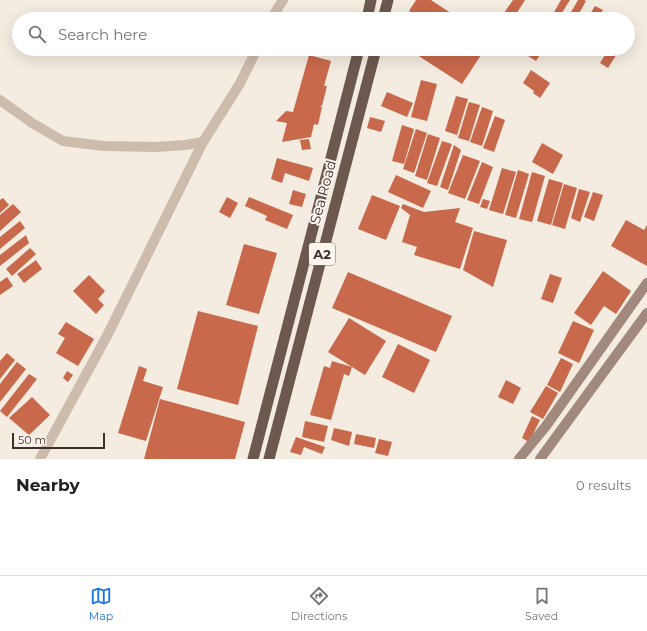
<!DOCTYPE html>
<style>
:root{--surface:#fff;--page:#f2f2f2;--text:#222;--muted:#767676;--line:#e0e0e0;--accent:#1a73e8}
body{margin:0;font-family:Montserrat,sans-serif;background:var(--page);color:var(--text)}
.scale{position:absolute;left:12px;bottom:10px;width:93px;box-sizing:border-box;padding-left:4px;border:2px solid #3b302b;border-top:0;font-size:11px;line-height:14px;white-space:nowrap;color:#3b302b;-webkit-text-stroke:3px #fbf5ee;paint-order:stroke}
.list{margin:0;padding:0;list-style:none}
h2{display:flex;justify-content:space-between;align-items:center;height:52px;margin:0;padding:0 16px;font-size:17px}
h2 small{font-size:13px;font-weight:400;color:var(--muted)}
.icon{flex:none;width:22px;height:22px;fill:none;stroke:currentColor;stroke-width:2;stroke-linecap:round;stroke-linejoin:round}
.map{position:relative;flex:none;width:647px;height:459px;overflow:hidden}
.search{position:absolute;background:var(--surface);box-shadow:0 4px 16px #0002;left:12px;right:12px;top:12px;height:44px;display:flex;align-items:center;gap:10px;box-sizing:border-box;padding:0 14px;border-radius:22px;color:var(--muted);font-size:15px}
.sheet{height:116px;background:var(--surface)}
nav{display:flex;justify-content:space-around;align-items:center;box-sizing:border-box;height:56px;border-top:1px solid var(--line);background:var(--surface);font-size:11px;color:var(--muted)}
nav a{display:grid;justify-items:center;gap:2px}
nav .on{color:var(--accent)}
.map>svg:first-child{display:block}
.building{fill:#c8694b}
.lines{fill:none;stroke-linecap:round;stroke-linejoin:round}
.minor{stroke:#cdbbac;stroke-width:10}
.secondary{stroke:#a18a7d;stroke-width:10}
.trunk{stroke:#6c584f;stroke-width:11}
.labels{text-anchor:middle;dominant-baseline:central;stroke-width:4;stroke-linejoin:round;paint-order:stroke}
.shield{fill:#fbf5ee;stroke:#756b66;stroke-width:1}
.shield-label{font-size:13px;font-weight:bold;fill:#3b302b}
.street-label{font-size:14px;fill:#3b302b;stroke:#fbf5ee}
</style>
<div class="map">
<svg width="647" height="459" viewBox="0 0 647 459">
<rect width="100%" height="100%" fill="#f4ebe1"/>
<!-- building -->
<g class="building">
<polygon points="416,0 431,0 460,19 419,19 420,18 409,11"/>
<polygon points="513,0 525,0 513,19 504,13"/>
<polygon points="561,0 570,0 558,19 550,19"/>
<polygon points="578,0 584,0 586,1 576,19 567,19"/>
<polygon points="595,6 603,10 597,19 587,19"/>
<polygon points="608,13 614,17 613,19 605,19"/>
<polygon points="628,26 633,29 628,37"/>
<polygon points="408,49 485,49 462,84"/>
<polygon points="517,49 544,49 536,61"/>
<polygon points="587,49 595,49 591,55 585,52"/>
<polygon points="609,49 620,49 608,68 600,63"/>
<polygon points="309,55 331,61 324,86 327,86 322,106 319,106 322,107 318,125 314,124 311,137 282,142 287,123 276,121 286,111 293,112"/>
<polygon points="531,70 550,83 540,98 533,93 534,91 523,83"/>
<polygon points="421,80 437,84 427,121 411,117"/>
<polygon points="387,92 413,103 407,117 381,106"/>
<polygon points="456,96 468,99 457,135 445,131"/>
<polygon points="469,102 480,105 469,141 458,138"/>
<polygon points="482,107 493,111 482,146 470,142"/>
<polygon points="495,116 505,120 494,152 483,148"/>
<polygon points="370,117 385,121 381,132 367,128"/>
<polygon points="402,125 414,129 404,164 392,161"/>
<polygon points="416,129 427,133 414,173 403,169"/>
<polygon points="428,134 440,138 427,180 415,176"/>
<polygon points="309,139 311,149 302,150 300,140"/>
<polygon points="442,141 452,144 437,186 427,183"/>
<polygon points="542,143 563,155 553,174 532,162"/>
<polygon points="454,145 461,150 448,190 440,187"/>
<polygon points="463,155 480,161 465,199 448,193"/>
<polygon points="277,158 313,168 309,181 285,173 282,183 271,179"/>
<polygon points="482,162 493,167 479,204 467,200"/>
<polygon points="502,168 516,172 503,214 489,210"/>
<polygon points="518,170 529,174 516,218 505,215"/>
<polygon points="532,172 545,176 532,222 519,219"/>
<polygon points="396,175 431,191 423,208 388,192"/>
<polygon points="549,179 563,183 551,225 537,221"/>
<polygon points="564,184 577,188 565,229 552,225"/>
<polygon points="579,189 590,192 580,222 571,218"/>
<polygon points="293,190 306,194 302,207 289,204"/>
<polygon points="593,192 603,195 594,221 584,217"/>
<polygon points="372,195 400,206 386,240 358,229"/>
<polygon points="227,197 238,203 230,218 219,212"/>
<polygon points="249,197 293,215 287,229 265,220 267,216 245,206"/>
<polygon points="3,198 9,205 0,213 0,200"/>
<polygon points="483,199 490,201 487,209 480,207"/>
<polygon points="13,204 21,212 0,231 0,215"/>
<polygon points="403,204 424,212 460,208 455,222 473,228 460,269 414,255 417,247 402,242 410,215 401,208"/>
<polygon points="626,220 644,230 647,225 647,266 611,246"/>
<polygon points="20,221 25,228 0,249 0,237"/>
<polygon points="474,231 507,240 493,287 463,270"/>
<polygon points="26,235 29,243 0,266 0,255"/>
<polygon points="244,244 277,253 259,314 226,305"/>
<polygon points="30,248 36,254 12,276 6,269"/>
<polygon points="36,260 42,269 24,283 17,274"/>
<polygon points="603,271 631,291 616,314 604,306 591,325 574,313"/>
<polygon points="348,272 452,316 436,352 332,308"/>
<polygon points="550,274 562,278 553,303 541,299"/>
<polygon points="89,275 105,291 98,299 104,305 96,314 73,291"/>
<polygon points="7,277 13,286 0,295 0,282"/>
<polygon points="198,311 258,326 238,405 177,389"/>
<polygon points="349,318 386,341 365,375 328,352"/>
<polygon points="573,321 594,330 579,363 558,353"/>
<polygon points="66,322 94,339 78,366 56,353 65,338 58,334"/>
<polygon points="398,344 430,360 414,393 382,377"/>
<polygon points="7,353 15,360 0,379 0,361"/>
<polygon points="561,358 573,364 560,392 547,385"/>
<polygon points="332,361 352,367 349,376 344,374 331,420 310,415 324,366 330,368"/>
<polygon points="17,362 26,369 0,402 0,384"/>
<polygon points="139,366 147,369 143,381 163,387 146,441 118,433"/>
<polygon points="67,371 73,375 68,382 63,378"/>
<polygon points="29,374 37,379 7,417 0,411"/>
<polygon points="506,380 521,388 513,404 498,397"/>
<polygon points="546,386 558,393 543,419 530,412"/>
<polygon points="32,397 50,415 29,435 9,418"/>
<polygon points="160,399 245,422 235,459 144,459"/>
<polygon points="532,416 540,420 529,442 522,438"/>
<polygon points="305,421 328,426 324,442 302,437"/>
<polygon points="334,428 352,432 349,446 331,440"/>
<polygon points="356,434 376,438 374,448 354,444"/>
<polygon points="296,437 325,447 322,454 304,447 301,455 290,452"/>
<polygon points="379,439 392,442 388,456 375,453"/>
</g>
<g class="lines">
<!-- minor -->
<g class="minor">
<polyline points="271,19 283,0"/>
<polyline points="0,100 32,123 63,141 104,146 156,147 185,145 203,142 239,85 257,49"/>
<polyline points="40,459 108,334 203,142"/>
</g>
<!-- secondary -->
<g class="secondary">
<polyline points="519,459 546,426 647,283"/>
<polyline points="540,459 647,313"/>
</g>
<!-- trunk -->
<g class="trunk">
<polyline points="367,19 371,0"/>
<polyline points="383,19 388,0"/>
<polyline points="253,459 320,201 359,49"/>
<polyline points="269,459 376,49"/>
</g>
</g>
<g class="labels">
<!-- shield labels -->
<rect class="shield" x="309" y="243" width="26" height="22" rx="3"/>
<g class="shield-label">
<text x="322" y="254">A2</text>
</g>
<!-- street labels -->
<g class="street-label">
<text transform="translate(323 192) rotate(-75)">Sea Road</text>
</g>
</g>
</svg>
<div class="scale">50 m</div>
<div class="search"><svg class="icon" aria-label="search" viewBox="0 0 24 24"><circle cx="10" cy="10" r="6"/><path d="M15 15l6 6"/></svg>Search here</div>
</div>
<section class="sheet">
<h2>Nearby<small>0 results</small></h2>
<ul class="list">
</ul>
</section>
<nav>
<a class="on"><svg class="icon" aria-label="map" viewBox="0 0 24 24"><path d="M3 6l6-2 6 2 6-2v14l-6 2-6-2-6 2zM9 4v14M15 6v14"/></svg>Map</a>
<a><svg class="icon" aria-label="directions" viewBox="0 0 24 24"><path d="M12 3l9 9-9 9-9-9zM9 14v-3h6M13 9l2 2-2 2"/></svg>Directions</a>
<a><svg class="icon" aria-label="saved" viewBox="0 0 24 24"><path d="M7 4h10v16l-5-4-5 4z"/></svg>Saved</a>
</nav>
